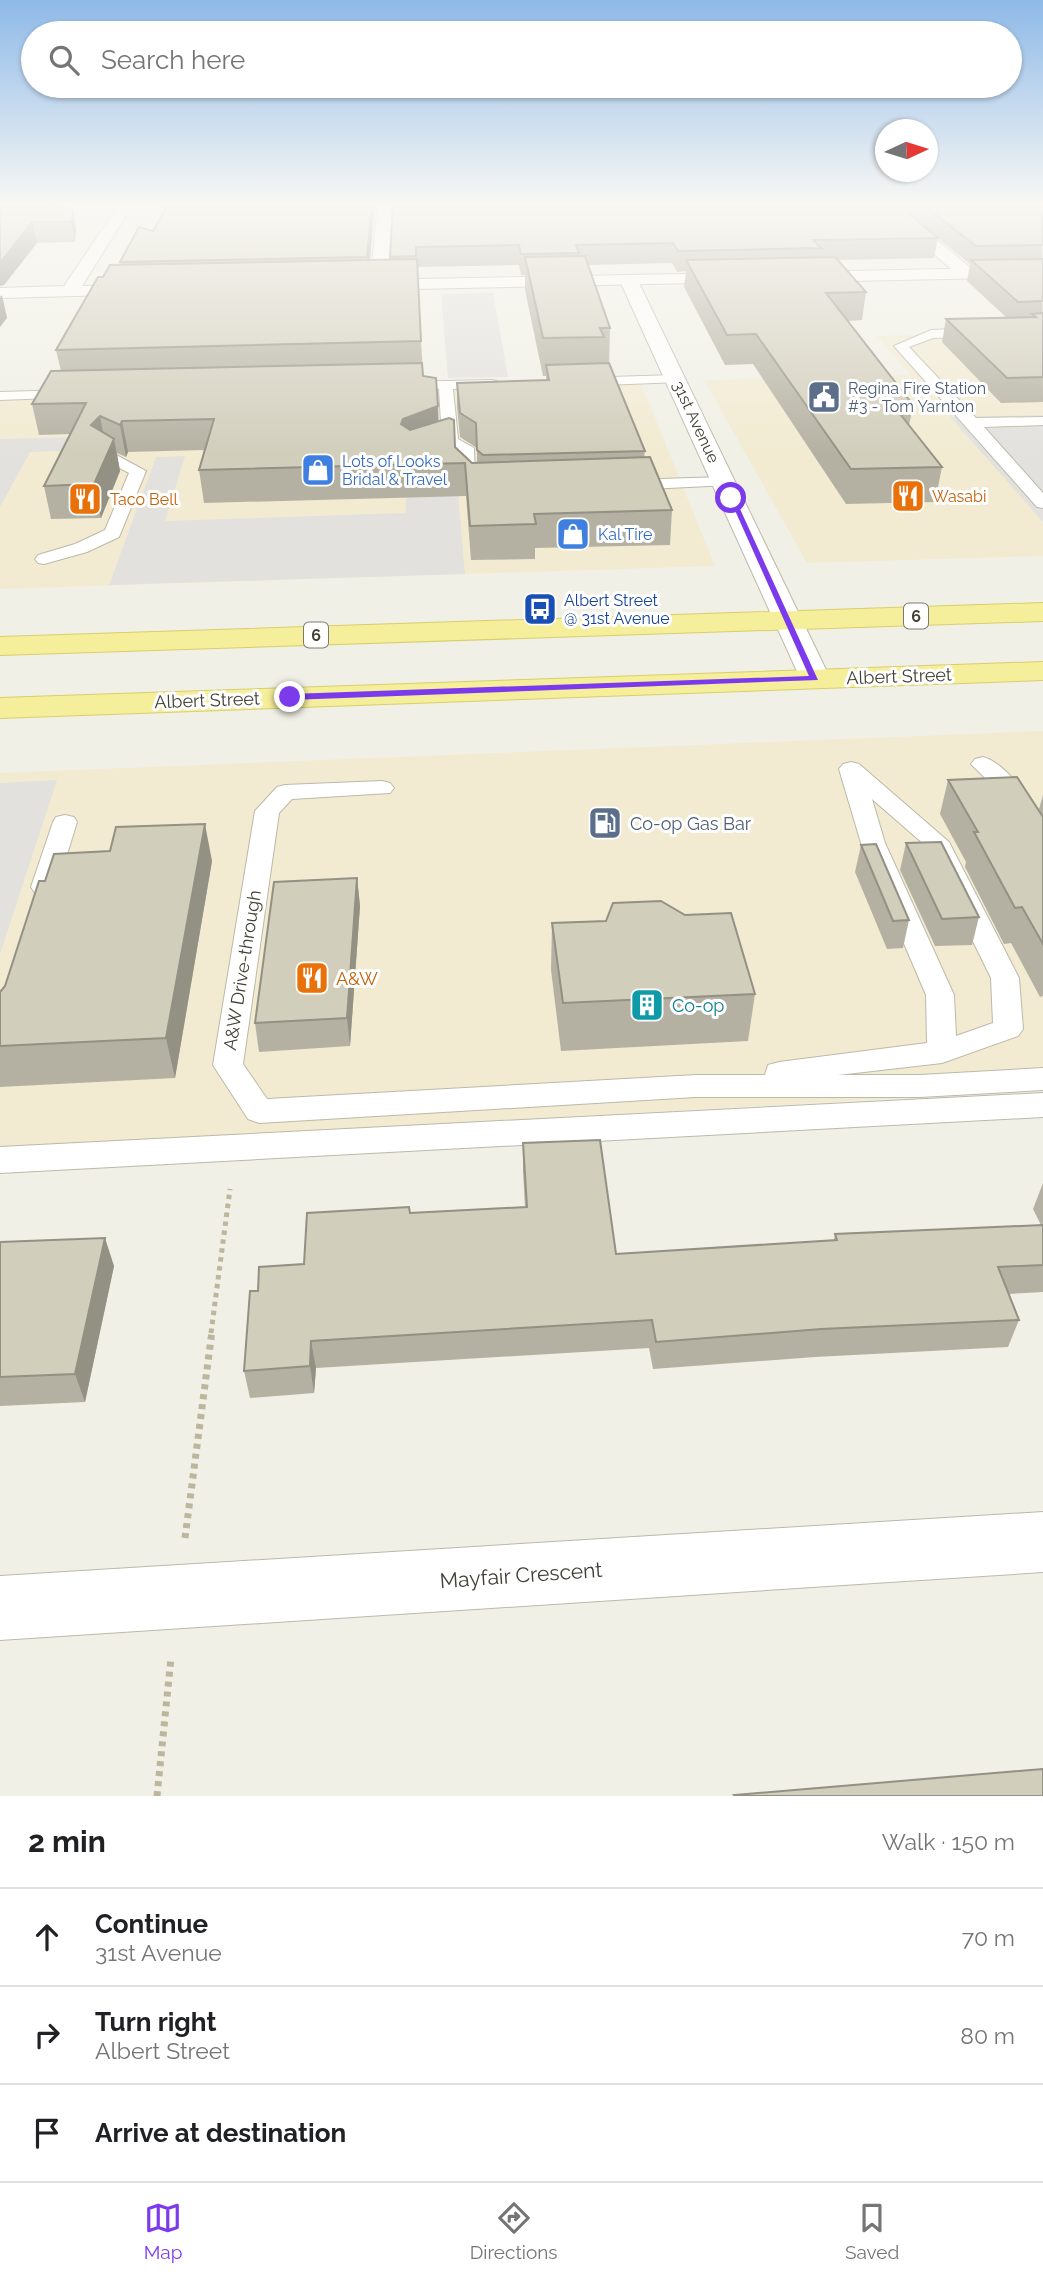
<!DOCTYPE html>
<meta charset="utf-8">
<style>
:root{--surface:#fff;--page:#f6f6f6;--text:#202124;--muted:#757577;--line:#e0e0e0;--accent:#7c3aed}
body{margin:0;font-family:Raleway,sans-serif;background:var(--page);color:var(--text)}
.compass{position:absolute;left:875px;top:119px;width:63px;height:63px;border-radius:50%;background:var(--surface);box-shadow:0 2px 5px #0004;rotate:86deg}
.stop{position:absolute;width:21px;height:21px;margin:-16px;border:5px solid #7c3aed;border-radius:50%;background:#fff}
.stop.end{background:#7c3aed;border-color:#fff;box-shadow:0 2px 7px #0008}
.list{margin:0;padding:0;list-style:none}
h2{display:flex;justify-content:space-between;align-items:center;height:91px;margin:0;padding:0 28px;font-size:30px}
h2 small{font-size:23px;font-weight:400;color:var(--muted)}
.list li{display:grid;grid-template-columns:46px 1fr auto;gap:21px;align-items:center;box-sizing:border-box;height:98px;padding:0 28px;border-top:2px solid var(--line)}
.list b{display:block;font-size:26px;white-space:nowrap}
.list p{margin:0;font-size:23px;white-space:nowrap;color:var(--muted)}
.list em{font-size:23px;font-style:normal;color:var(--muted)}
.icon{flex:none;width:38px;height:38px;fill:none;stroke:currentColor;stroke-width:2;stroke-linecap:round;stroke-linejoin:round}
.map{position:relative;flex:none;width:1043px;height:1796px;overflow:hidden}
.search{position:absolute;background:var(--surface);box-shadow:0 2px 5px #0004;left:21px;right:21px;top:21px;height:77px;display:flex;align-items:center;gap:18px;box-sizing:border-box;padding:0 24px;border-radius:38px;color:var(--muted);font-size:26px}
.sheet{height:385px;background:var(--surface)}
nav{display:flex;justify-content:space-around;align-items:center;box-sizing:border-box;height:98px;border-top:2px solid var(--line);background:var(--surface);font-size:19px;color:var(--muted)}
nav a{display:grid;justify-items:center;gap:4px}
nav .on{color:var(--accent)}
.map>svg:first-child{display:block}
.commercial{fill:#f2ebd2}
.parking{fill:#e2e1dd}
.lines{fill:none;stroke-linecap:round;stroke-linejoin:round}
.service-casing{stroke:#bcb9a9;stroke-width:2}
.minor-casing{stroke:#bcb9a9;stroke-width:2}
.tertiary-casing{stroke:#bcb9a9;stroke-width:2}
.primary-casing{stroke:#d8ce6c;stroke-width:2}
.path-far1{stroke:#bcb79c;stroke-width:5;stroke-dasharray:4.5 4.5;stroke-linecap:butt}
.path{stroke:#bcb79c;stroke-width:7;stroke-dasharray:5 5;stroke-linecap:butt}
.service{fill:#fff;fill-rule:evenodd}
.minor{fill:#fff;fill-rule:evenodd}
.tertiary{fill:#fff;fill-rule:evenodd}
.primary{fill:#f5ee9b;fill-rule:evenodd}
.wall{fill:#b5b1a2;fill-rule:evenodd}
.shaded-wall{fill:#939084}
.building{fill:#d2cebc;stroke:#939084;stroke-width:2}
.route{fill:#7c3aed}
.labels{text-anchor:middle;dominant-baseline:central;stroke-width:6;stroke-linejoin:round;paint-order:stroke}
.far-service-label{font-size:16px;fill:#4e5e75;stroke:#fff;text-anchor:start}
.far-street-label{font-size:16px;fill:#434136;stroke:#fff}
.far-shop-label{font-size:16px;fill:#366cbe;stroke:#fff;text-anchor:start}
.far-food-label{font-size:16px;fill:#c56008;stroke:#fff;text-anchor:start}
.far-transit-label{font-size:16px;fill:#164399;stroke:#fff;text-anchor:start}
.shield{fill:#fff;stroke:#7b7a72;stroke-width:2}
.shield-label{font-size:16px;font-weight:bold;fill:#434136}
.street-label{font-size:18px;fill:#434136;stroke:#fff}
.service-label{font-size:18px;fill:#4e5e75;stroke:#fff;text-anchor:start}
.food-label{font-size:18px;fill:#c56008;stroke:#fff;text-anchor:start}
.culture-label{font-size:18px;fill:#0d838f;stroke:#fff;text-anchor:start}
.near-street-label{font-size:21px;fill:#434136;stroke:#fff}
</style>
<div class="map">
<svg width="1043" height="1796" viewBox="0 0 1043 1796">
<rect width="100%" height="100%" fill="#f1f0e6"/>
<!-- commercial -->
<g class="commercial">
<polygon points="1043,332 1043,556 807,563 704,380 910,375 877,336"/>
<polygon points="641,383 715,566 0,589 0,399"/>
<polygon points="1043,731 1043,1090 0,1149 0,773"/>
</g>
<!-- parking -->
<g class="parking">
<polygon points="493,293 508,377 448,378 441,294"/>
<polygon points="1043,415 1043,522 950,417"/>
<polygon points="119,436 114,449 30,452 0,507 0,439"/>
<polygon points="185,456 165,521 406,513 406,472 456,471 465,574 109,585 156,457"/>
<polygon points="57,780 0,954 0,783"/>
</g>
<g class="lines">
<defs>
<g id="service">
<polygon points="1043,325 1043,333 933,338 909,347 976,418 1043,417 1043,425 984,427 1043,493 1043,508 1037,507 894,346 931,330"/>
<polygon points="675,375 680,376 680,382 579,386 572,382 579,378"/>
<polygon points="492,380 497,381 497,387 453,389 458,439 474,448 475,478 485,488 477,493 471,492 459,479 458,450 450,447 440,450 432,445 442,439 439,389 401,390 394,386 401,382"/>
<polygon points="72,390 79,394 77,397 0,400 0,392"/>
<polygon points="107,450 146,471 119,537 87,552 44,564 38,563 35,559 38,555 75,544 105,530 129,473 101,458 99,455"/>
<polygon points="724,477 730,479 732,482 730,485 627,490 619,485 627,480"/>
<path d="M983,757C1004,762 1036,803 1043,824C1043,832 1043,844 1043,852L1034,850L999,792L971,764L975,759Z"/>
<path d="M851,762L859,764L949,842L1019,978L1023,1029L1018,1036L942,1063L838,1075H920L1043,1068V1090L920,1097H696L259,1123L248,1119L213,1065L255,811L277,787L285,785L382,781L390,783L394,788L390,793L292,799L279,813L243,1064L267,1099L696,1075H765L768,1065L779,1062L927,1043L926,995L861,843L839,769L843,764ZM872,799L926,846L991,978L993,1023L956,1036L954,995L885,843Z"/>
<polygon points="65,815 74,817 77,822 57,887 53,893 44,895 35,893 31,887 53,822 56,817"/>
<polygon points="1043,1093 1043,1117 0,1173 0,1147"/>
</g>
<g id="minor">
<polygon points="378,203 392,203 388,285 379,290 370,285"/>
<polygon points="876,203 892,203 972,269 974,273 972,277 960,277"/>
<polygon points="629,276 638,281 830,678 826,685 815,687 804,685 800,678 620,281"/>
<polygon points="1043,1512 1043,1572 0,1640 0,1576"/>
</g>
<g id="tertiary">
<polygon points="120,203 134,203 82,286 142,285 148,286 151,290 148,294 0,298 0,288 64,286"/>
<polygon points="1043,267 1043,277 800,282 792,277 800,272"/>
<polygon points="736,273 742,274 744,278 742,282 366,290 357,285 366,280"/>
</g>
<g id="primary">
<polygon points="1043,603 1043,621 0,655 0,637"/>
<polygon points="1043,662 1043,680 0,718 0,698"/>
</g>
</defs>
<!-- service casing -->
<use href="#service" class="service-casing"/>
<!-- minor casing -->
<use href="#minor" class="minor-casing"/>
<!-- tertiary casing -->
<use href="#tertiary" class="tertiary-casing"/>
<!-- primary casing -->
<use href="#primary" class="primary-casing"/>
<!-- path-far1 -->
<polyline class="path-far1" points="211,1333 230,1189"/>
<!-- path -->
<g class="path">
<polyline points="185,1538 212,1331"/>
<polyline points="157,1796 171,1658"/>
</g>
<!-- service -->
<use href="#service" class="service"/>
<!-- minor -->
<use href="#minor" class="minor"/>
<!-- tertiary -->
<use href="#tertiary" class="tertiary"/>
<!-- primary -->
<use href="#primary" class="primary"/>
</g>
<!-- wall -->
<g class="wall">
<polygon points="0,203 73,210 76,230 75,242 37,243 4,285 0,286"/>
<path d="M169,203H375L370,260H390L393,203H1042L1043,402L1001,403L942,342L946,319L1007,318L967,281L970,264L934,235L938,238L934,258L837,260L866,292L862,320L847,321L913,405L909,426L942,467L935,502L846,504L753,364L725,365L684,287L686,271L677,272L672,263L588,265L610,328L609,364L645,451L644,458L672,510L670,545L535,548V559L471,560L466,496L204,503L199,470L204,450L128,452L126,457L117,453L120,471L101,518L51,519L44,486L70,434L39,435L32,404L61,371L56,350L103,277L121,265L120,262L153,231ZM519,265L521,275H525V290L543,376H546V380L457,383V407L460,437L477,448V463H472L455,447L439,422L423,376L417,267Z"/>
<polygon points="948,780 1042,817 1039,809 1043,795 1043,996 1040,997 1011,943 1004,944 965,867 966,862 940,814"/>
<polygon points="906,843 979,917 972,945 935,946 900,870"/>
<polygon points="861,845 909,920 903,948 887,949 855,872"/>
<polygon points="212,861 175,1078 0,1087 0,992"/>
<polygon points="357,878 360,906 350,1046 259,1052 255,1023"/>
<polygon points="552,923 755,994 748,1041 561,1051 551,970"/>
<polygon points="523,1143 616,1254 834,1240 835,1234 1041,1225 1033,1209 1043,1183 1043,1292 1009,1294 1019,1320 1008,1347 815,1357 653,1369 649,1348 316,1368 314,1393 250,1398 244,1371 258,1291 304,1264 410,1213 525,1207 523,1171"/>
<polygon points="0,1242 114,1266 85,1402 0,1406"/>
</g>
<!-- shaded-wall -->
<g class="shaded-wall">
<polygon points="372,203 375,203 368,278 367,257"/>
<polygon points="73,210 76,230 75,242 71,222"/>
<polygon points="32,222 37,243 4,285 0,286 0,263"/>
<polygon points="2,295 7,318 0,327 0,297"/>
<polygon points="438,406 439,437 405,451 401,424 403,419"/>
<polygon points="100,416 106,448 91,425"/>
<polygon points="122,421 128,452 126,457 120,425"/>
<polygon points="114,439 120,471 101,518 94,484"/>
<polygon points="205,824 212,861 175,1078 166,1038"/>
<polygon points="357,878 360,906 350,1046 347,1018"/>
<polygon points="105,1238 114,1266 85,1402 75,1374"/>
<polygon points="311,1341 316,1368 314,1393 310,1366"/>
</g>
<!-- building -->
<g class="building">
<polygon points="0,203 46,203 73,210 71,222 32,222 0,263"/>
<polygon points="169,203 372,203 367,257 120,262 139,227 153,231"/>
<polygon points="393,203 897,203 938,238 813,240 821,248 678,251 673,243 576,245 579,253 521,254 519,245 416,247 416,256 390,257"/>
<polygon points="921,203 1042,203 1043,245 976,246"/>
<polygon points="585,256 610,328 600,328 604,337 543,338 525,257"/>
<polygon points="835,257 866,292 826,293 913,405 893,405 942,467 851,469 756,334 727,335 686,260"/>
<polygon points="417,259 421,341 56,350 98,277 103,277 110,265"/>
<polygon points="1043,259 1043,301 1018,302 971,260"/>
<polygon points="1043,313 1043,377 1007,378 946,319 1036,317 1032,314"/>
<polygon points="422,363 423,376 436,378 438,406 403,419 401,424 410,430 449,418 454,420 455,447 472,463 650,457 672,510 534,514 536,524 470,526 465,463 199,470 214,419 122,421 120,425 100,416 91,425 114,439 94,484 44,486 86,403 32,404 51,371"/>
<polygon points="609,363 645,451 483,455 477,450 476,423 460,413 457,383 549,380 546,365"/>
<polygon points="1017,777 1043,817 1043,944 1022,907 1015,908 974,832 978,832 948,780"/>
<polygon points="205,824 166,1038 0,1046 0,992 5,986 39,881 45,881 54,854 110,851 116,827"/>
<polygon points="941,842 979,917 942,919 906,843"/>
<polygon points="876,844 909,920 893,921 861,845"/>
<polygon points="357,878 347,1018 255,1023 274,882"/>
<polygon points="661,901 685,915 731,913 755,994 563,1003 552,923 606,921 613,903"/>
<polygon points="600,1140 616,1254 837,1240 835,1234 1043,1225 1043,1265 998,1267 1019,1320 821,1329 656,1342 652,1320 311,1341 310,1366 244,1371 250,1291 258,1291 259,1267 304,1264 307,1213 409,1207 410,1213 527,1207 523,1143"/>
<polygon points="105,1238 75,1374 0,1377 0,1242"/>
<polygon points="1043,1769 1043,1796 735,1796 734,1795"/>
</g>
<!-- sky -->
<linearGradient id="sky" x2="0" y2="1"><stop stop-color="#8eb9e8"/><stop offset="0.45" stop-color="#f9f8f4"/><stop offset="1" stop-color="#f9f8f4" stop-opacity="0"/></linearGradient>
<rect width="1043" height="454" fill="url(#sky)"/>
<!-- route -->
<polygon class="route" points="729,497 735,498 818,680 290,700 286,697 290,694 809,676"/>
<!-- icons -->
<defs>
<symbol id="civic-square" viewBox="-11 -11 22 22"><rect x="-9" y="-9" width="18" height="18" rx="4" fill="#5c6f8a" stroke="#fff"/><path d="M-.6-6.5H3V-4.5H.6V-3L4-1V1h2V6H-6V1h2V-1L-.6-3ZM-1.2 2.5V6h2.4V2.5Z" fill="#fff"/></symbol>
<symbol id="shop-square" viewBox="-11 -11 22 22"><rect x="-9" y="-9" width="18" height="18" rx="4" fill="#3f7fe0" stroke="#fff"/><path d="M-5-2.5h2.3a2.7 3.5 0 0 1 5.4 0H5L5.5 6h-11ZM-1.5-2.5h3a1.5 2.3 0 0 0-3 0Z" fill="#fff"/></symbol>
<symbol id="restaurant-square" viewBox="-11 -11 22 22"><rect x="-9" y="-9" width="18" height="18" rx="4" fill="#e8710a" stroke="#fff"/><path d="M-5-6h1v4h1v-4h1v4h1v-4h1v5L-1.5 .5V6h-2V.5L-5-1ZM5-6V6H3V1.5H1.5Q1.5-4 5-6Z" fill="#fff"/></symbol>
<symbol id="bus-square" viewBox="-11 -11 22 22"><rect x="-9" y="-9" width="18" height="18" rx="4" fill="#1a4fb4" stroke="#fff"/><path d="M-5-6H5V4H4V6H2V4H-2V6H-4V4H-5ZM-3.5-4V0h7V-4ZM-3.5 1.2v1.5H-2V1.2ZM2 1.2v1.5H3.5V1.2Z" fill="#fff"/></symbol>
<symbol id="fuel-square" viewBox="-11 -11 22 22"><rect x="-9" y="-9" width="18" height="18" rx="4" fill="#5c6f8a" stroke="#fff"/><path d="M-5.5-6h7V0h2V4h1.3V-2.5L3-4.5l.8-.8L6-3V5H2.5V1h-1V6h-7ZM-4.2-4.7v3.2H.2V-4.7Z" fill="#fff"/></symbol>
<symbol id="building-square" viewBox="-11 -11 22 22"><rect x="-9" y="-9" width="18" height="18" rx="4" fill="#0f9aa8" stroke="#fff"/><path d="M-4-6H4V6H1V3H-1V6H-4ZM-2.5-4.3h1.7v1.8h-1.7ZM.8-4.3h1.7v1.8H.8ZM-2.5-1h1.7V.8h-1.7ZM.8-1h1.7V.8H.8Z" fill="#fff"/></symbol>
</defs>
<g fill-rule="evenodd">
<use href="#civic-square" x="805" y="378" width="38" height="38"/>
<use href="#shop-square" x="299" y="451" width="38" height="38"/>
<use href="#restaurant-square" x="889" y="477" width="38" height="38"/>
<use href="#restaurant-square" x="66" y="480" width="38" height="38"/>
<use href="#shop-square" x="554" y="515" width="38" height="38"/>
<use href="#bus-square" x="521" y="590" width="38" height="38"/>
<use href="#fuel-square" x="586" y="804" width="38" height="38"/>
<use href="#restaurant-square" x="293" y="959" width="38" height="38"/>
<use href="#building-square" x="628" y="986" width="38" height="38"/>
</g>
<g class="labels">
<!-- far-service labels -->
<g class="far-service-label">
<text x="848" y="388">Regina Fire Station<tspan x="848" dy="18">#3 - Tom Yarnton</tspan></text>
</g>
<!-- far-street labels -->
<g class="far-street-label">
<text transform="translate(696 422) rotate(65)">31st Avenue</text>
</g>
<!-- far-shop labels -->
<g class="far-shop-label">
<text x="342" y="461">Lots of Looks<tspan x="342" dy="18">Bridal &amp; Travel</tspan></text>
<text x="598" y="534">Kal Tire</text>
</g>
<!-- far-food labels -->
<g class="far-food-label">
<text x="932" y="496">Wasabi</text>
<text x="110" y="499">Taco Bell</text>
</g>
<!-- far-transit labels -->
<g class="far-transit-label">
<text x="564" y="600">Albert Street<tspan x="564" dy="18">@ 31st Avenue</tspan></text>
</g>
<!-- shield labels -->
<g class="shield">
<rect x="904" y="603.5" width="24" height="25" rx="5"/>
<rect x="304" y="622.5" width="24" height="25" rx="5"/>
</g>
<g class="shield-label">
<text x="916" y="616">6</text>
<text x="316" y="635">6</text>
</g>
<!-- street labels -->
<g class="street-label">
<text transform="translate(899 676) rotate(-2)">Albert Street</text>
<text transform="translate(207 700) rotate(-2)">Albert Street</text>
<text transform="translate(242 970) rotate(-81)">A&amp;W Drive-through</text>
</g>
<!-- service labels -->
<g class="service-label">
<text x="630" y="823">Co-op Gas Bar</text>
</g>
<!-- food labels -->
<g class="food-label">
<text x="336" y="978">A&amp;W</text>
</g>
<!-- culture labels -->
<g class="culture-label">
<text x="672" y="1005">Co-op</text>
</g>
<!-- near-street labels -->
<g class="near-street-label">
<text transform="translate(521 1575) rotate(-4)">Mayfair Crescent</text>
</g>
</g>
</svg>
<svg class="compass" viewBox="-18 -18 36 36"><path d="M0-13l5 13h-10z" fill="#e53935"/><path d="M0 13l5-13h-10z" fill="#757577"/></svg>
<div class="stop" style="left:731px;top:498px"></div>
<div class="stop end" style="left:290px;top:697px"></div>
<div class="search"><svg class="icon" aria-label="search" viewBox="0 0 24 24"><circle cx="10" cy="10" r="6"/><path d="M15 15l6 6"/></svg>Search here</div>
</div>
<section class="sheet">
<h2>2 min<small>Walk · 150 m</small></h2>
<ul class="list">
<li><svg class="icon" aria-label="ahead" viewBox="0 0 24 24"><path d="M12 20V5M6 11l6-6 6 6"/></svg><div><b>Continue</b><p>31st Avenue</p></div><em>70 m</em></li>
<li><svg class="icon" aria-label="right" viewBox="0 0 24 24"><path d="M7 20v-9h11M14 6l5 5-5 5"/></svg><div><b>Turn right</b><p>Albert Street</p></div><em>80 m</em></li>
<li><svg class="icon" aria-label="arrive" viewBox="0 0 24 24"><path d="M6 21V4h12l-3 4 3 4H6"/></svg><div><b>Arrive at destination</b></div></li>
</ul>
</section>
<nav>
<a class="on"><svg class="icon" aria-label="map" viewBox="0 0 24 24"><path d="M3 6l6-2 6 2 6-2v14l-6 2-6-2-6 2zM9 4v14M15 6v14"/></svg>Map</a>
<a><svg class="icon" aria-label="directions" viewBox="0 0 24 24"><path d="M12 3l9 9-9 9-9-9zM9 14v-3h6M13 9l2 2-2 2"/></svg>Directions</a>
<a><svg class="icon" aria-label="saved" viewBox="0 0 24 24"><path d="M7 4h10v16l-5-4-5 4z"/></svg>Saved</a>
</nav>
